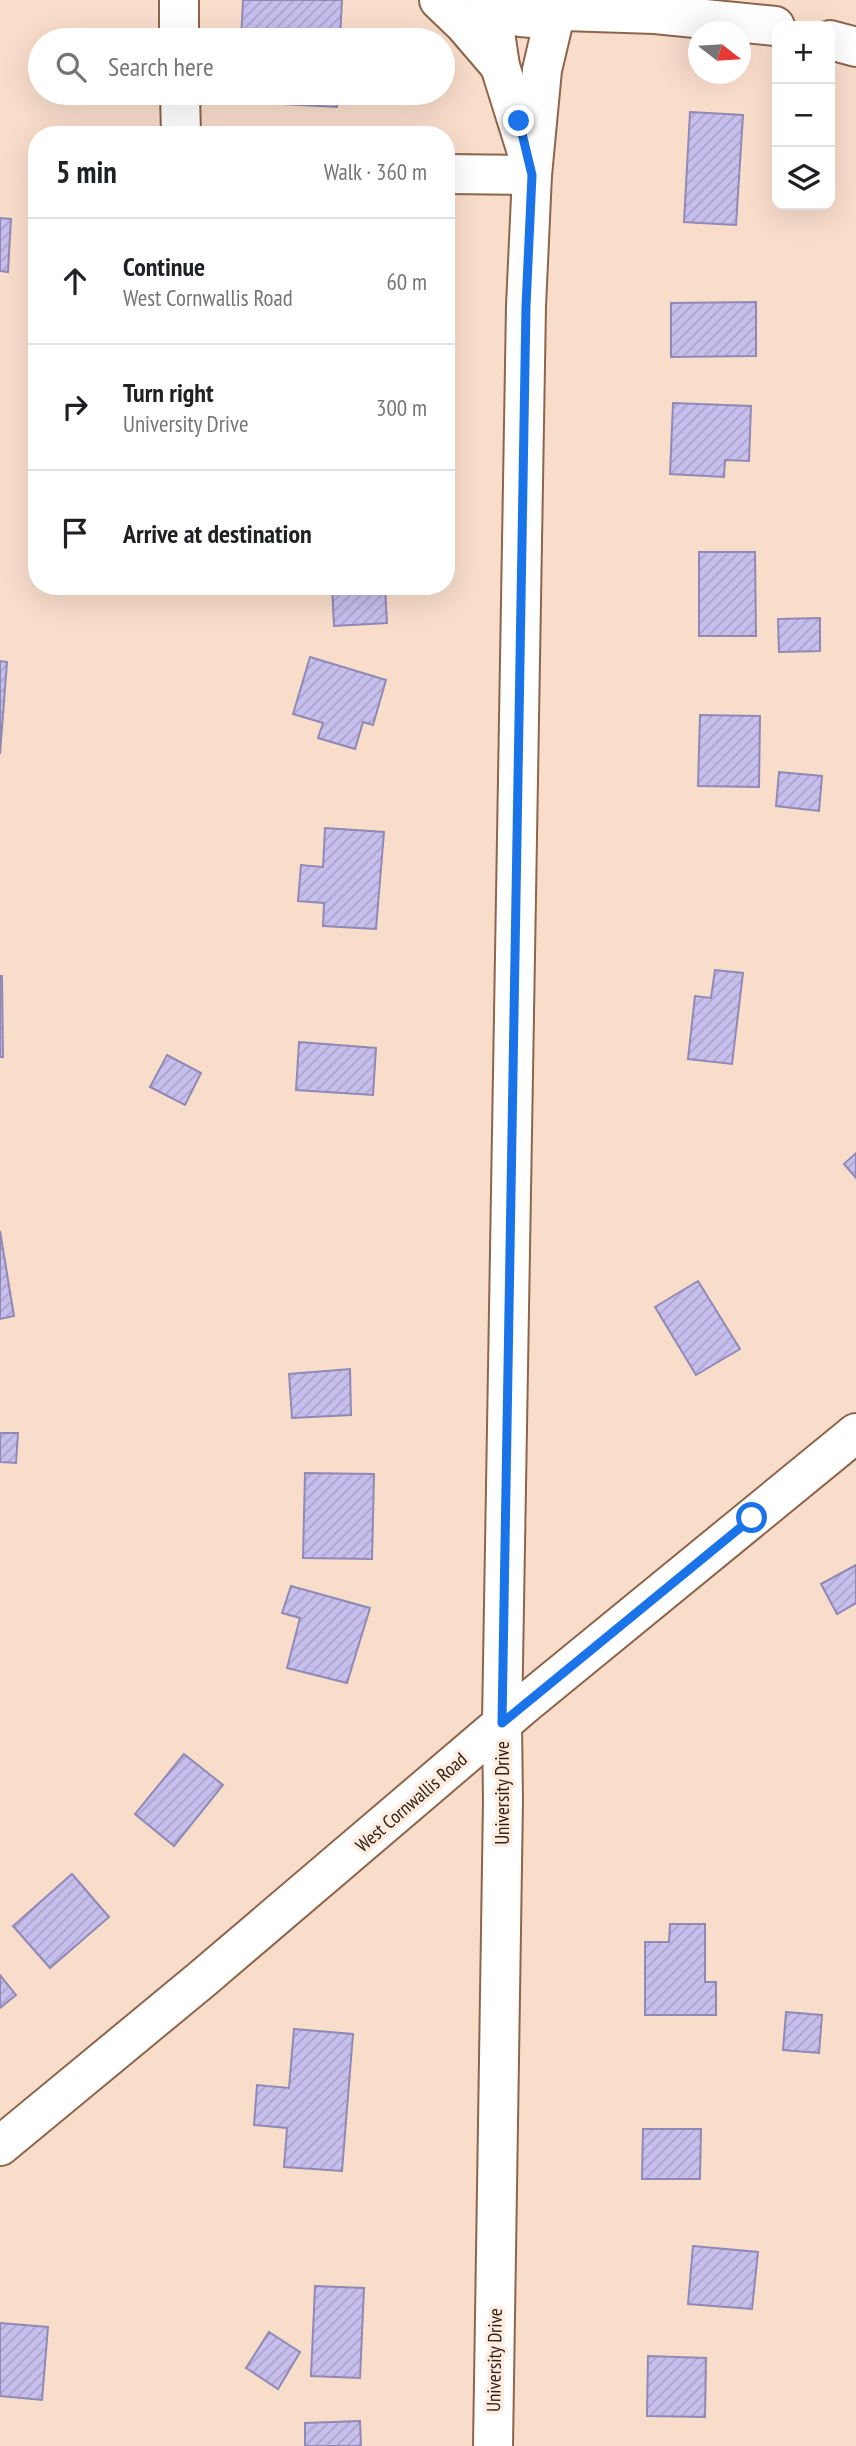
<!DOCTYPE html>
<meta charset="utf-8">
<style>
:root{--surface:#fff;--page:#f6f6f6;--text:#202124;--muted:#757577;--line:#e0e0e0}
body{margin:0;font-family:"PT Sans Narrow",sans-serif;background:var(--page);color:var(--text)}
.controls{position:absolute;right:21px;top:21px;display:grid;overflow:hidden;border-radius:14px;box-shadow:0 7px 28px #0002}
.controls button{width:63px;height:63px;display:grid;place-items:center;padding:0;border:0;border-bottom:2px solid var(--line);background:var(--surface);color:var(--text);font:35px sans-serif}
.compass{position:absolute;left:688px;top:21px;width:63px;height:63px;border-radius:50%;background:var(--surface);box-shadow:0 7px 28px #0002;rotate:107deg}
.stop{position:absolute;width:21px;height:21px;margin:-16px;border:5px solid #1a73e8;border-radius:50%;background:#fff}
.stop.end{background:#1a73e8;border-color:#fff;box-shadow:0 2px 7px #0008}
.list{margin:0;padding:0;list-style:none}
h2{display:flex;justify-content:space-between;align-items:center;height:91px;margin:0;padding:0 28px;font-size:30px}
h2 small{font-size:23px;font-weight:400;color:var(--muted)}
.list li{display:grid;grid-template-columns:46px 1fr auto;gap:21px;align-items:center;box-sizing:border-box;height:126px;padding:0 28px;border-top:2px solid var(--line)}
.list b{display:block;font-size:26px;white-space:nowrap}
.list p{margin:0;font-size:23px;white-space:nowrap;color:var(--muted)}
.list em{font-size:23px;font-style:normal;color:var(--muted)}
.icon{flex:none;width:38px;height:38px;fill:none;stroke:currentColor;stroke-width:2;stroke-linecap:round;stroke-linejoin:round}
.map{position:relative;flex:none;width:856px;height:2446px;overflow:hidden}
.search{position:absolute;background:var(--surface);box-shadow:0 7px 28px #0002;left:28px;top:28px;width:427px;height:77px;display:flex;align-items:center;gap:18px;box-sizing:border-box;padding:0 24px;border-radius:38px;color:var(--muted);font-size:26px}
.panel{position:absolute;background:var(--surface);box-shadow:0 7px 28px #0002;left:28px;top:126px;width:427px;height:469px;border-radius:28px}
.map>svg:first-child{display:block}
.building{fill:url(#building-hatch);stroke:#9189b5;stroke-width:2}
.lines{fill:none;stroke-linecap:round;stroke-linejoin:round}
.minor-casing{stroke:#8d654b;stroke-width:42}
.major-casing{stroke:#8d654b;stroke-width:42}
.minor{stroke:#fff;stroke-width:38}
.major{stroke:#fff;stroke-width:38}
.route{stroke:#1a73e8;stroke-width:9}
.labels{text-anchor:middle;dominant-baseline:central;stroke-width:7;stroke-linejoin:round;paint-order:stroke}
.street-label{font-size:19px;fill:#312015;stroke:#ffece0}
</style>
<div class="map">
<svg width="856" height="2446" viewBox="0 0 856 2446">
<defs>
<pattern id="building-hatch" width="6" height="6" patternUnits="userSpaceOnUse" patternTransform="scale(1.75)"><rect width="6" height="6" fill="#c6beec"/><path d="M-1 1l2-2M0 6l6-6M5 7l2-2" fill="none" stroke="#aba3ca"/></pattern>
</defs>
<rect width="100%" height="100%" fill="#f9ddcb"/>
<!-- building -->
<g class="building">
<polygon points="243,0 342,0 340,40 241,40"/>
<polygon points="265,93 337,93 337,107 264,103"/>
<polygon points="690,112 743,115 736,225 684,222"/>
<polygon points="0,218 11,219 8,272 0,271"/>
<polygon points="756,302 756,356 671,357 671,303"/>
<polygon points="673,403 751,406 749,461 725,460 724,477 670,474"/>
<polygon points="699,552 755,552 756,636 699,636"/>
<polygon points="332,586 385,586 387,623 334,626"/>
<polygon points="820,618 820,651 779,652 778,619"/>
<polygon points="310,657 386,680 373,725 363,722 355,749 318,738 323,723 293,714"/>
<polygon points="0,661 7,662 0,754"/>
<polygon points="700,715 760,716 759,787 698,786"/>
<polygon points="779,772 822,776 819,811 776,806"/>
<polygon points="325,828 384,832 376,929 323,926 324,903 298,901 301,865 323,867"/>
<polygon points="715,970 743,973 732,1064 688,1059 695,996 711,998"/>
<polygon points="0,976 2,976 3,1057 0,1057"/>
<polygon points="299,1042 376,1048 373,1095 296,1090"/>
<polygon points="167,1055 201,1073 185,1105 150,1087"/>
<polygon points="856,1153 856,1178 844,1164"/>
<polygon points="0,1231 14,1316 0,1319"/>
<polygon points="698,1281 740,1349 696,1375 655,1307"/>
<polygon points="350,1369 351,1415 292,1418 289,1374"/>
<polygon points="0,1433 18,1433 16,1463 0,1462"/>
<polygon points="305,1473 374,1474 372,1559 303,1558"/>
<polygon points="856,1565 856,1603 837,1614 821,1584"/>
<polygon points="291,1586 370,1608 347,1683 287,1668 300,1618 282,1613"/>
<polygon points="184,1754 223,1785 174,1846 135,1814"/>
<polygon points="72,1874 109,1917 50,1968 13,1926"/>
<polygon points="670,1924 705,1924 705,1982 716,1982 716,2015 645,2015 645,1942 669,1942"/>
<polygon points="0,1975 16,1995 0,2008"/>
<polygon points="786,2012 822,2015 819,2053 783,2050"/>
<polygon points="294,2029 353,2034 342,2171 284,2167 287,2128 254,2125 257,2085 289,2088"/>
<polygon points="643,2129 701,2129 700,2179 642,2179"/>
<polygon points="693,2246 758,2252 752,2309 688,2304"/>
<polygon points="315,2286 364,2288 360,2378 311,2376"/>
<polygon points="0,2323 48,2327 42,2400 0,2396"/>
<polygon points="269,2332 300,2352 278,2389 246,2368"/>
<polygon points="648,2356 706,2358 705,2417 647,2416"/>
<polygon points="360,2421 361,2446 305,2446 305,2423"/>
</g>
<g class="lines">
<defs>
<g id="minor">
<polyline points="179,0 179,40"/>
<polyline points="488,2 494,26 500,66 526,149"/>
<polyline points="564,11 655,14 775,26"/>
<polyline points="830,40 856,47"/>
<polyline points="180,93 181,135"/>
<polyline points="446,174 532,175"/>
<polyline points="0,2146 201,1980 526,1703 856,1433"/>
<polyline points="493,2446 503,1801 502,1723 526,306 532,175 542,70 555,15"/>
</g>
<g id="major">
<polyline points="439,0 464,24 500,66"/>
<path d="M486,0C514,25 550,23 579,0"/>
</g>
</defs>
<!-- minor casing -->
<use href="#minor" class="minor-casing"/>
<!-- major casing -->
<use href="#major" class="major-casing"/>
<!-- minor -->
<use href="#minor" class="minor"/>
<!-- major -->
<use href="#major" class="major"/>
</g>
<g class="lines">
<!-- route -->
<polyline class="route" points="519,121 532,175 526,306 502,1723 752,1518"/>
</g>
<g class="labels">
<!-- street labels -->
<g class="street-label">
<text transform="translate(502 1793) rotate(-90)">University Drive</text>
<text transform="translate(411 1802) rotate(-41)">West Cornwallis Road</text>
<text transform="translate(494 2360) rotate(-89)">University Drive</text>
</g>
</g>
</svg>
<div class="controls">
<button>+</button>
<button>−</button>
<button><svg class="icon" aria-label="layers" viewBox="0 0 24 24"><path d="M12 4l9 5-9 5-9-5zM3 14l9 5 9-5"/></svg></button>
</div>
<svg class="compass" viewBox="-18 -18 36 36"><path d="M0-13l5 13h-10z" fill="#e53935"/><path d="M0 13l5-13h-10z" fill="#757577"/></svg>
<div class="stop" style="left:752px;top:1518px"></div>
<div class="stop end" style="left:519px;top:121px"></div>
<div class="search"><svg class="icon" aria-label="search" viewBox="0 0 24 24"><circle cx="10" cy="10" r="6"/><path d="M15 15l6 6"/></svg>Search here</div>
<section class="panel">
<h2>5 min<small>Walk · 360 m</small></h2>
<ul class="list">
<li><svg class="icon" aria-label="ahead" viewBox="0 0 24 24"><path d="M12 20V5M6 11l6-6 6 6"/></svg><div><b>Continue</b><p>West Cornwallis Road</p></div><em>60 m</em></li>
<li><svg class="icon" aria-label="right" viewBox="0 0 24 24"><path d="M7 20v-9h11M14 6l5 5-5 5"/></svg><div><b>Turn right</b><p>University Drive</p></div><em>300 m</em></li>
<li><svg class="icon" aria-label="arrive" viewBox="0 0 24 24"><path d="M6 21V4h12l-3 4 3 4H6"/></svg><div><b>Arrive at destination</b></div></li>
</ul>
</section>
</div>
